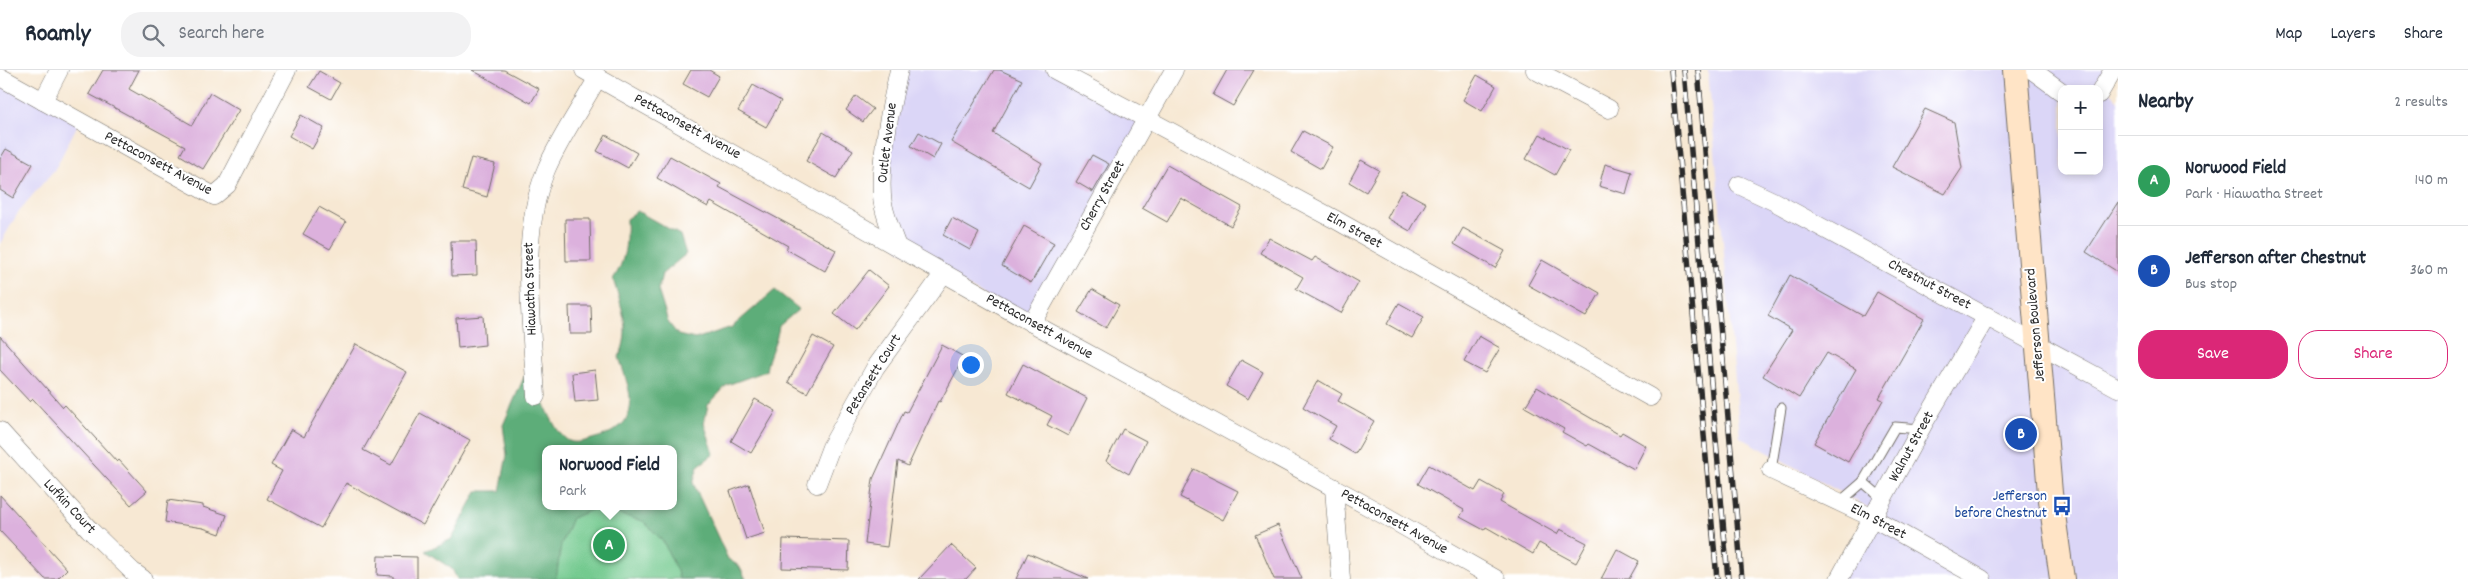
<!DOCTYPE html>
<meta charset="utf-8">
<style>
:root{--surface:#fff;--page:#f2f2f3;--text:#1f2937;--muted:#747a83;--line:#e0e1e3;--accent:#db2777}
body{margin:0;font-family:Dekko,sans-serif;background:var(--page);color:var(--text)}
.controls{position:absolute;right:15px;top:15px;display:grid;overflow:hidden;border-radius:10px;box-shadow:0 2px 8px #0003}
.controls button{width:45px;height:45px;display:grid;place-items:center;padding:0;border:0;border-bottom:1px solid var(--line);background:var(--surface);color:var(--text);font:25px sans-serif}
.you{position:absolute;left:970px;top:294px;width:18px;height:18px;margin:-12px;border:4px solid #fff;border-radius:50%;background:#1a73e8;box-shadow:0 0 0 8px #1a73e833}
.badge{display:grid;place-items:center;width:32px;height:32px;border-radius:50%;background:var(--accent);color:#fff;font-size:16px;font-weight:700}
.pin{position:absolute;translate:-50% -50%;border:2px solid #fff;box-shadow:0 1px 5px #0006}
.popup{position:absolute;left:542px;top:375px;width:135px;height:65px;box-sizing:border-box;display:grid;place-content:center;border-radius:10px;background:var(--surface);filter:drop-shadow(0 1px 4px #0005);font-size:16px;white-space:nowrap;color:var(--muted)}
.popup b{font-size:19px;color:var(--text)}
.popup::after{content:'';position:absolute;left:50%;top:100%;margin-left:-10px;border:10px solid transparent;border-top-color:var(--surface)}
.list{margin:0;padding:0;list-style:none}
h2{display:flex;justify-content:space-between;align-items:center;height:65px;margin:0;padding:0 20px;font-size:21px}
h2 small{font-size:16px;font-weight:400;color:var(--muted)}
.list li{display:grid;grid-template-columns:32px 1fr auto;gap:15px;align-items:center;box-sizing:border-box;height:90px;padding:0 20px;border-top:1px solid var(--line)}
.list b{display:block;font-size:19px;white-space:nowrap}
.list p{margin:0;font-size:16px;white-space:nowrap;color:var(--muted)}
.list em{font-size:16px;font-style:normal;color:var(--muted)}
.actions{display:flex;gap:10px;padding:15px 20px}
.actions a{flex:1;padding:11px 0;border:1px solid var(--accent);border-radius:20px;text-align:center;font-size:18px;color:var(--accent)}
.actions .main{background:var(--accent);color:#fff}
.icon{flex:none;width:28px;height:28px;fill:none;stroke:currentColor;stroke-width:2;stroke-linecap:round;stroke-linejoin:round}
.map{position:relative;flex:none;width:2118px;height:509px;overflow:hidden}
header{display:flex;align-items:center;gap:30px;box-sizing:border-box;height:70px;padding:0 25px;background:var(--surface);border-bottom:1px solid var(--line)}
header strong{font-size:24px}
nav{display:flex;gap:28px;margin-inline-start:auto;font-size:18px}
.search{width:350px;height:45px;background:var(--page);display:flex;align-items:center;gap:12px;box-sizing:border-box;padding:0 18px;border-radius:20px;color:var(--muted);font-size:19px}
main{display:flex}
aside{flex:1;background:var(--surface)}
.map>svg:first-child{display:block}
.built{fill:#dbd6f7;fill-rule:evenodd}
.green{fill:#72c98e;stroke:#4e7a5c}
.forest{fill:#5dad79;stroke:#446c52;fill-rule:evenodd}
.building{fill:#dcb1dd}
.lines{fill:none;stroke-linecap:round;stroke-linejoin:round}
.lane-casing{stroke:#726d66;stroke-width:11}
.street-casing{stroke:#726d66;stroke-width:19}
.secondary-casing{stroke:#726d66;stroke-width:26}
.lane{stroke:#fff;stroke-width:9}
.street{stroke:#fff;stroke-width:18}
.secondary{stroke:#ffe4c6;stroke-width:24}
.rail-casing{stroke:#2b2b2b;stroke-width:5.5}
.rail{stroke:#fff;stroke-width:4;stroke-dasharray:11;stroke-linecap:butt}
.labels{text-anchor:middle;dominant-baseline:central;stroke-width:4;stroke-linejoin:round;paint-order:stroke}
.street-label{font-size:15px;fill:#2b2b2b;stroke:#fff}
.transit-label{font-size:15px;fill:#164399;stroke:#fff;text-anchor:end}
</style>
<header>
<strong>Roamly</strong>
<div class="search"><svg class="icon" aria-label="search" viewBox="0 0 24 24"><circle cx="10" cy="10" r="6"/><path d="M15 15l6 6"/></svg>Search here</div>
<nav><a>Map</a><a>Layers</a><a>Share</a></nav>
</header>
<main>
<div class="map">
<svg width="2118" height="509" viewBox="0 0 2118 509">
<rect width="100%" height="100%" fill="#fff"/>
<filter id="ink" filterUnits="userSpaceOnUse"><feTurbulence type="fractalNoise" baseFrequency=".02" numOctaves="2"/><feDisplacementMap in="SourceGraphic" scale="10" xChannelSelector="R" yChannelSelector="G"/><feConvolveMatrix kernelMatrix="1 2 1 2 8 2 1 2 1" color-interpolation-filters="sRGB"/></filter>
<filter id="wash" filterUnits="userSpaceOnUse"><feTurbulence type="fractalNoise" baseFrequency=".0096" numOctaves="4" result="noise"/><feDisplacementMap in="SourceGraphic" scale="20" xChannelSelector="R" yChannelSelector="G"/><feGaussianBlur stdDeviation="1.12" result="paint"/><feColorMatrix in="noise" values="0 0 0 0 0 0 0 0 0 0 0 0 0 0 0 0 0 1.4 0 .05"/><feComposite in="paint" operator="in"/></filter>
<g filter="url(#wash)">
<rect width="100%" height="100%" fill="#f7e8d3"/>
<!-- built -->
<g class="built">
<polygon points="900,0 1052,0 1144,52 1034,252 898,179 883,108"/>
<path d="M1708,0H2115L2107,19L2118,31V509H1840L1869,438L1740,367ZM2062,19H2099V101H2062Z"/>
<polygon points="0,8 78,54 55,99 19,141 0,174"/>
</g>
<!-- green -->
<path class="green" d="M561,436C584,436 614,431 634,441C645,446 681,496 691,509H549Z"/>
<!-- forest -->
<path class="forest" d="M637,141L680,165L686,184L662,204L658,220L668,252L678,265L695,269L732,257L775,220L799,239L779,256C777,272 768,285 766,301L727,315L708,335L704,353L714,384L698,396L693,413L728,489L739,496L746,509H679L677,501L663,471L643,451L596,438L572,448L561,475L556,509H457L452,499L425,481L452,469L477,421H500L507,385L503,355L525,305L534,308C541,323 553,363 569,371C578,375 590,369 599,367C645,352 630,323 619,287C632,260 621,236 613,209C626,191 627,171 626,149ZM545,379H673V436H545Z"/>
<g id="blocks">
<!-- building -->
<g class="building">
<polygon points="103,0 139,0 129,19 192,55 210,23 239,40 203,99 180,85 185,76 89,24"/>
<polygon points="472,0 504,0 539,19 531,33"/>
<polygon points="691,0 709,0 719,6 707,27 683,14"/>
<polygon points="994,0 1000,0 1022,10 993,63 1042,93 1029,117 951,72"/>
<polygon points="1227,0 1254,0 1233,36 1213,25"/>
<polygon points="319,1 340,13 331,29 309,17"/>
<polygon points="1477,5 1496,16 1482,41 1463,30"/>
<polygon points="753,15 781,31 766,57 738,41"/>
<polygon points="856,26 873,39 863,52 846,40"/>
<polygon points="1925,39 1954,52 1962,98 1945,124 1892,97"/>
<polygon points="301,45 324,58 312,79 289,66"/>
<polygon points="1303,61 1333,77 1321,99 1291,82"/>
<polygon points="823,62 853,80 836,108 806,91"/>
<polygon points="919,62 941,74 933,89 911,76"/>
<polygon points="1540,64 1569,80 1555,105 1526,89"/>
<polygon points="606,65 637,83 628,98 597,81"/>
<polygon points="6,79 33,94 13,128 0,120 0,89"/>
<polygon points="1092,85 1109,94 1093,122 1076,112"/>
<polygon points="670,86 721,114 719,117 836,180 825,201 786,179 788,176 711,132 708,137 657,108"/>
<polygon points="471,88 495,94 487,127 462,120"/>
<polygon points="1361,90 1379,100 1366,122 1349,112"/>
<polygon points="1605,94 1632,102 1626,124 1599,116"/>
<polygon points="1167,95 1242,137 1231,156 1181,128 1167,152 1142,138"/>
<polygon points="1402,120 1426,133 1410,161 1387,148"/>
<polygon points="2118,132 2118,202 2086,182"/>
<polygon points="319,137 346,152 330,179 303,164"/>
<polygon points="952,148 979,163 970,180 943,165"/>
<polygon points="565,149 590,149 591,191 566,191"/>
<polygon points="1024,156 1054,173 1031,213 1002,196"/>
<polygon points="1463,158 1505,181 1495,198 1454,174"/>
<polygon points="1269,168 1312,191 1315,187 1359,212 1341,243 1296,219 1303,207 1260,183"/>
<polygon points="451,171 476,171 477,205 452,206"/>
<polygon points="1542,190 1600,223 1586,247 1528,215"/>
<polygon points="869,200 889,216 855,260 834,244"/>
<polygon points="1790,205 1863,246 1877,222 1924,249 1879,328 1883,330 1848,392 1814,373 1856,299 1827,283 1799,328 1763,306 1792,260 1768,246"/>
<polygon points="1092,219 1119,235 1106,258 1078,242"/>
<polygon points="1399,233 1424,247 1412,268 1387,254"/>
<polygon points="569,236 591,236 592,264 570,264"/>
<polygon points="483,246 485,275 458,278 456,248"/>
<polygon points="0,266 63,337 65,335 117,392 119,390 147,421 131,435 33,329 30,332 0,300"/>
<polygon points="813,266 833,277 807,323 788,312"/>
<polygon points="1479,266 1500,278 1485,303 1464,292"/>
<polygon points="356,274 407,302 363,380 391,395 420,343 470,370 423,455 346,413 321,458 267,429 282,401 271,395 291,359 304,367"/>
<polygon points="942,275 964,287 940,332 938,331 908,396 898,391 887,477 865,474 873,409 904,341 907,342"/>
<polygon points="1241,290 1263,302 1248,329 1226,316"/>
<polygon points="1023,294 1087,328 1068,366 1047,355 1052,346 1008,323"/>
<polygon points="595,300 598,330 575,332 572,303"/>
<polygon points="1318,310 1342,324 1338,331 1374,351 1355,384 1329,369 1336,356 1303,337"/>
<polygon points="1537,317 1620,365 1622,362 1646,376 1634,399 1589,374 1587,376 1562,362 1564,359 1525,337"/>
<polygon points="755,329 776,341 751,383 731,371"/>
<polygon points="1123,359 1146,371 1129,404 1106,391"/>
<polygon points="1429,395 1475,421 1481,411 1504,424 1500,432 1557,464 1560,459 1587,473 1576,493 1539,473 1533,484 1486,457 1484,460 1460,447 1464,440 1418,414"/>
<polygon points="1194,399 1238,421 1223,450 1180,427"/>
<polygon points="749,414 765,463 746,469 730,421"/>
<polygon points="0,425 67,499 57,509 45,509 0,461"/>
<polygon points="168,430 203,435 203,437 227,445 220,464 203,458 165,452"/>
<polygon points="1278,455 1302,509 1274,509 1255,465"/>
<polygon points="783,469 849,471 848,500 782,498"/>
<polygon points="951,475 976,498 966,509 919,509"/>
<polygon points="1617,479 1639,491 1629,509 1601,509"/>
<polygon points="1028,483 1088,509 1016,509"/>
<polygon points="378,486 417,487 417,509 393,509 393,506 377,505"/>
</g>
</g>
</g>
<g filter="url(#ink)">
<use href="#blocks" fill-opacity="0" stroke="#726d66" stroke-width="1"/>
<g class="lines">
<defs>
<g id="lane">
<polyline points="1771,400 1781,338"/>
<polyline points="1883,429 1863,412 1895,357 1921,359"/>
<polyline points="1840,432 1863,412"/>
</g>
<g id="street">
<polyline points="584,0 1032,253 1382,444 1496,509"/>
<polyline points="1055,0 1336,150 1650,327"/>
<polyline points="1535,0 1609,39"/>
<polyline points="2032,0 2062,22"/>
<polyline points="0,7 214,126 227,115 287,0"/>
<polyline points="2099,24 2113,0"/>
<polyline points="43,31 59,0"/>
<polyline points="1739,115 1773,131 2118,318"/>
<path d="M896,174C891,161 886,148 883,134C877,99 891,35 899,0"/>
<polyline points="1032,253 1174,0"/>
<path d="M536,326C532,254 518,168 546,100C558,71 582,36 598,7"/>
<polyline points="0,361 89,459 132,501 143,509"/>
<polyline points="1771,400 1873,448 1982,509"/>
<polyline points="817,414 831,377 875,298 944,203"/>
<polyline points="1334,418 1341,509"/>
<polyline points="1839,509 1924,353 1987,246"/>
</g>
<polyline id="secondary" points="2015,0 2050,423 2062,509"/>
</defs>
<!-- lane casing -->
<use href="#lane" class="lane-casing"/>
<!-- street casing -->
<use href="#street" class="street-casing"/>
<!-- secondary casing -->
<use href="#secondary" class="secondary-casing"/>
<!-- lane -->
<use href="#lane" class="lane"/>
<!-- street -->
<use href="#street" class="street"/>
<!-- secondary -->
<use href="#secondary" class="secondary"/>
<defs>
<g id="rail">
<polyline points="1671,0 1717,509"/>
<polyline points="1684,0 1728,509"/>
<polyline points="1698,0 1742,509"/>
</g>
</defs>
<!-- rail casing -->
<use href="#rail" class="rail-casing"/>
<!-- rail -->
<use href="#rail" class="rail"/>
</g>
</g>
<!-- icons -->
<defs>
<symbol id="bus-bare" viewBox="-9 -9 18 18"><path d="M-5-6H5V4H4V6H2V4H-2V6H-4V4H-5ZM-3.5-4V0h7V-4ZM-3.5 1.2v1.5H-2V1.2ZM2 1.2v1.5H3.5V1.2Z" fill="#1a4fb4" stroke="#fff" stroke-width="2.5" paint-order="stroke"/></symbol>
</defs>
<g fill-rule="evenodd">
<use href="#bus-bare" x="2048" y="422" width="28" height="28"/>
</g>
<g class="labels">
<!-- street labels -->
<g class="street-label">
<text transform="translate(687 57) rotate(29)">Pettaconsett Avenue</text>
<text transform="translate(888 73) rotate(-83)">Outlet Avenue</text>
<text transform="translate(158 94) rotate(28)">Pettaconsett Avenue</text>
<text transform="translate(1103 126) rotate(-61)">Cherry Street</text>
<text transform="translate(1354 161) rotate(29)">Elm Street</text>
<text transform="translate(1929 215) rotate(28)">Chestnut Street</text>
<text transform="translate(531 219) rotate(-92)">Hiawatha Street</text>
<text transform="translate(2036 255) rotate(-95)">Jefferson Boulevard</text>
<text transform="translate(1039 257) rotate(29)">Pettaconsett Avenue</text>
<text transform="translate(874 305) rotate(-58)">Petansett Court</text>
<text transform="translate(1912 377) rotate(-61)">Walnut Street</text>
<text transform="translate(69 437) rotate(47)">Lufkin Court</text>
<text transform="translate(1394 452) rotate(29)">Pettaconsett Avenue</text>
<text transform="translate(1878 452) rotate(28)">Elm Street</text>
</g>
<!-- transit labels -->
<g class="transit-label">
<text x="2047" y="427">Jefferson<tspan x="2047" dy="17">before Chestnut</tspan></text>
</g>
</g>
</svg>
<div class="controls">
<button>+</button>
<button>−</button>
</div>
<div class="you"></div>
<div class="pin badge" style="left:609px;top:475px;background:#2e9e5b">A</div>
<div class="popup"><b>Norwood Field</b>Park</div>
<div class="pin badge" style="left:2021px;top:364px;background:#1a4fb4">B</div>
</div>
<aside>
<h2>Nearby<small>2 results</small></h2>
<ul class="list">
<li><span class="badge" style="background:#2e9e5b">A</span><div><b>Norwood Field</b><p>Park · Hiawatha Street</p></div><em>140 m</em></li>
<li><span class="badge" style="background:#1a4fb4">B</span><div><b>Jefferson after Chestnut</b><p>Bus stop</p></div><em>360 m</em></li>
</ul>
<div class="actions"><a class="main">Save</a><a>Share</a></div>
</aside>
</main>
